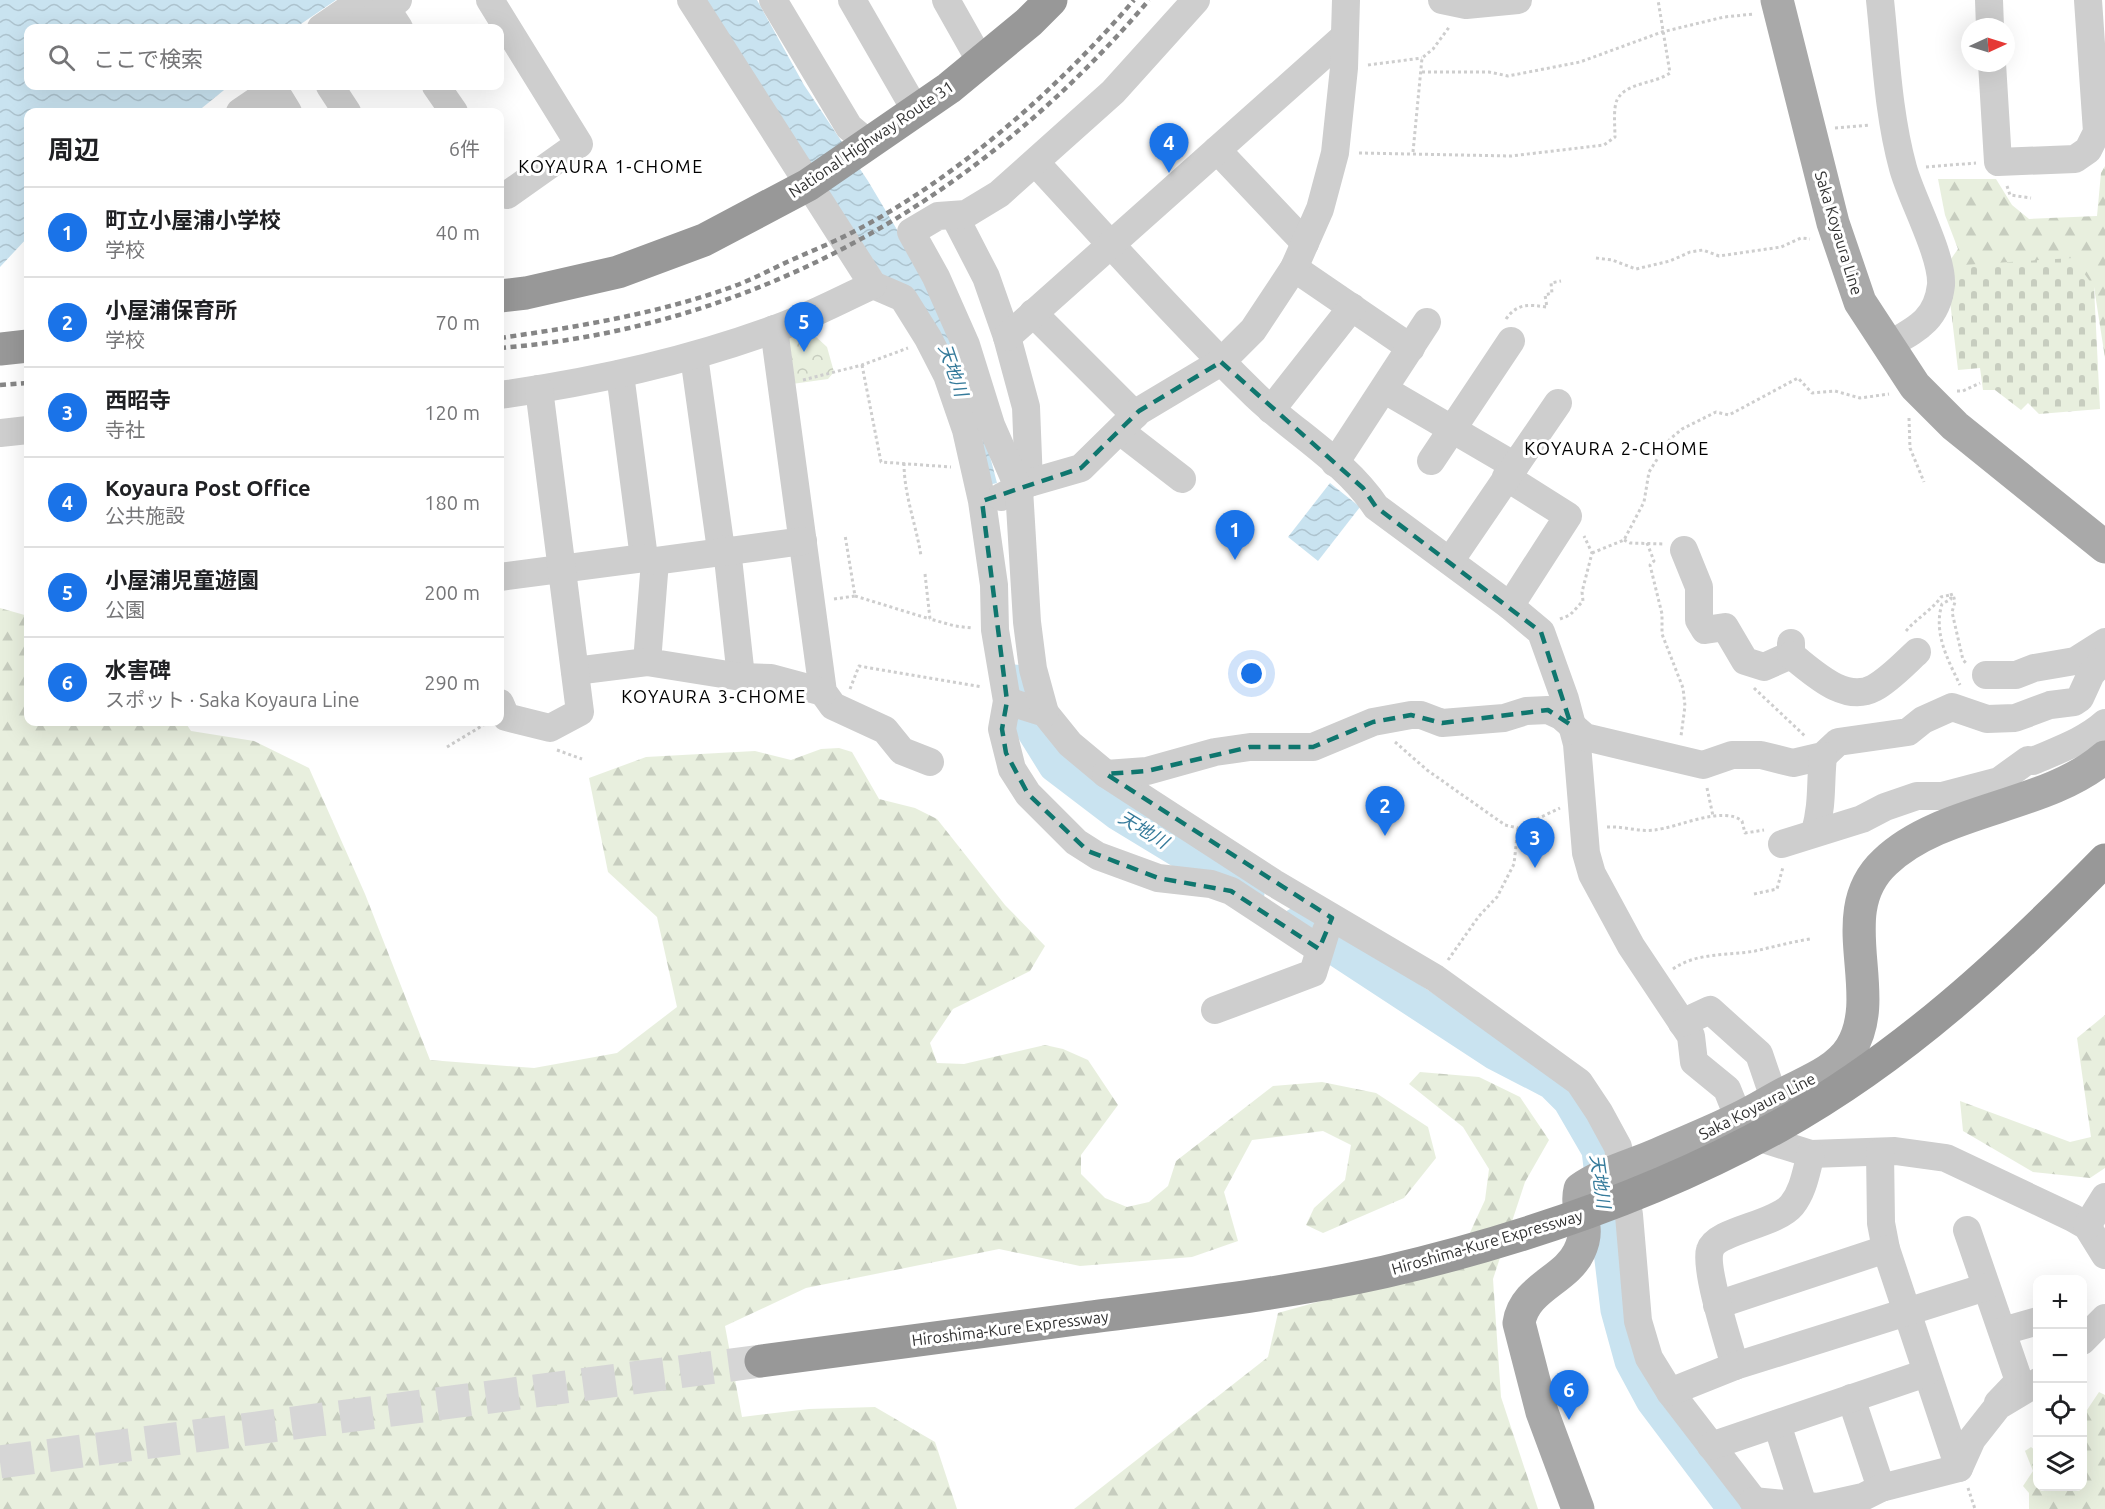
<!DOCTYPE html>
<html lang="ja">
<meta charset="utf-8">
<style>
:root{--surface:#fff;--page:#f6f6f6;--text:#202124;--muted:#757577;--line:#e0e0e0;--accent:#1a73e8}
body{margin:0;font-family:Ubuntu,"Noto Sans JP",sans-serif;background:var(--page);color:var(--text)}
.controls{position:absolute;right:18px;bottom:18px;display:grid;overflow:hidden;border-radius:12px;box-shadow:0 6px 24px #0002}
.controls button{width:54px;height:54px;display:grid;place-items:center;padding:0;border:0;border-bottom:2px solid var(--line);background:var(--surface);color:var(--text);font:30px sans-serif}
.compass{position:absolute;left:1961px;top:18px;width:54px;height:54px;border-radius:50%;background:var(--surface);box-shadow:0 6px 24px #0002;rotate:86deg}
.you{position:absolute;left:1252px;top:674px;width:21px;height:21px;margin:-15px;border:4px solid #fff;border-radius:50%;background:#1a73e8;box-shadow:0 0 0 9px #1a73e833}
.badge{display:grid;place-items:center;width:39px;height:39px;border-radius:50%;background:var(--accent);color:#fff;font-size:20px;font-weight:700}
.pin{position:absolute;translate:-50% -50px;filter:drop-shadow(0 2px 3px #0008)}
.pin::after{content:'';position:absolute;top:32px;width:21px;height:18px;background:inherit;clip-path:polygon(0 0,100% 0,50% 100%)}
.list{margin:0;padding:0;list-style:none}
h2{display:flex;justify-content:space-between;align-items:center;height:78px;margin:0;padding:0 24px;font-size:26px}
h2 small{font-size:20px;font-weight:400;color:var(--muted)}
.list li{display:grid;grid-template-columns:39px 1fr auto;gap:18px;align-items:center;box-sizing:border-box;height:90px;padding:0 24px;border-top:2px solid var(--line)}
.list b{display:block;font-size:22px;white-space:nowrap}
.list p{margin:0;font-size:20px;white-space:nowrap;color:var(--muted)}
.list em{font-size:20px;font-style:normal;color:var(--muted)}
.icon{flex:none;width:33px;height:33px;fill:none;stroke:currentColor;stroke-width:2;stroke-linecap:round;stroke-linejoin:round}
.map{position:relative;flex:none;width:2105px;height:1509px;overflow:hidden}
.search{position:absolute;background:var(--surface);box-shadow:0 6px 24px #0002;left:24px;top:24px;width:480px;height:66px;display:flex;align-items:center;gap:15px;box-sizing:border-box;padding:0 21px;border-radius:12px;color:var(--muted);font-size:22px}
.panel{position:absolute;background:var(--surface);box-shadow:0 6px 24px #0002;left:24px;top:108px;width:480px;height:618px;border-radius:12px}
.map>svg:first-child{display:block}
.forest{fill:url(#forest-firs)}
.cemetery{fill:url(#cemetery-stones)}
.park{fill:url(#park-crowns)}
.water{fill:url(#water-waves)}
.lines{fill:none;stroke-linecap:round;stroke-linejoin:round}
.river{stroke:#c9e3f0;stroke-width:33}
.highway-tunnel{stroke:#d6d6d6;stroke-width:33;stroke-dasharray:33 16;stroke-linecap:butt}
.path{stroke:#cecece;stroke-width:3;stroke-dasharray:3 3;stroke-linecap:butt}
.minor{stroke:#cecece;stroke-width:28}
.major{stroke:#a9a9a9;stroke-width:33}
.highway{stroke:#989898;stroke-width:33}
.rail{stroke:#868686;stroke-width:4.5;stroke-dasharray:6 4.5;stroke-linecap:butt}
.marked{fill:none;stroke:#0f766e;stroke-width:4.5;stroke-dasharray:12 8;stroke-linejoin:round}
.labels{text-anchor:middle;dominant-baseline:central;stroke-width:6;stroke-linejoin:round;paint-order:stroke}
.street-label{font-size:16px;fill:#313131;stroke:#fff}
.neighbourhood-label{font-size:18px;letter-spacing:1.5px;fill:#000;stroke:#fff}
.water-label{font-size:18px;font-style:italic;fill:#367b9b;stroke:#fff}
</style>
<div class="map">
<svg width="2105" height="1509" viewBox="0 0 2105 1509">
<defs>
<pattern id="forest-firs" width="22" height="20" patternUnits="userSpaceOnUse" patternTransform="scale(1.5)"><rect width="22" height="20" fill="#e8efde"/><path d="M5 1l3.5 6h-7zM16 11l3.5 6h-7z" fill="#c7cdbf"/></pattern>
<pattern id="cemetery-stones" width="16" height="16" patternUnits="userSpaceOnUse" patternTransform="scale(1.5)"><rect width="16" height="16" fill="#e8efde"/><path d="M2 7V4a2 2 0 0 1 4 0v3zM10 15v-3a2 2 0 0 1 4 0v3z" fill="#c7cdbf"/></pattern>
<pattern id="park-crowns" width="20" height="18" patternUnits="userSpaceOnUse" patternTransform="scale(1.5)"><rect width="20" height="18" fill="#e8efde"/><path d="M2 6a3 3 0 1 1 6 0M12 15a3 3 0 1 1 6 0" fill="none" stroke="#c7cdbf"/></pattern>
<pattern id="water-waves" width="16" height="10" patternUnits="userSpaceOnUse" patternTransform="scale(1.5)"><rect width="16" height="10" fill="#c9e3f0"/><path d="M0 5q4-4 8 0t8 0" fill="none" stroke="#adc3ce"/></pattern>
</defs>
<rect width="100%" height="100%" fill="#fff"/>
<!-- forest -->
<g class="forest">
<polygon points="2105,166 2105,358 2094,287 1946,266 1958,249 1945,215 1938,179 1996,179 2012,205 2029,219 2097,216 2101,173"/>
<polygon points="0,608 28,616 28,722 185,722 191,731 254,741 309,768 365,894 430,1060 534,1068 617,1053 677,1007 657,917 608,872 589,778 646,757 755,751 791,760 821,749 839,748 852,752 879,799 915,808 937,819 1005,905 1045,946 1030,971 953,1009 930,1043 937,1063 964,1064 1045,1045 1063,1049 1088,1060 1118,1105 1081,1155 1081,1174 1105,1198 1127,1207 1149,1202 1168,1186 1176,1161 1273,1086 1322,1082 1376,1093 1428,1127 1436,1158 1404,1198 1323,1233 1306,1225 1314,1208 1345,1180 1351,1145 1323,1131 1252,1140 1224,1192 1238,1241 1192,1257 1080,1266 999,1249 806,1288 725,1326 742,1417 809,1409 875,1407 935,1442 957,1509 0,1509"/>
<polygon points="2105,1015 2105,1168 2090,1178 2033,1172 1963,1131 1960,1101 2070,1142 2091,1137 2077,1038"/>
<polygon points="1420,1072 1479,1077 1520,1097 1549,1140 1525,1182 1493,1279 1501,1397 1538,1509 1074,1509 1268,1357 1278,1313 1456,1263 1485,1200 1489,1169 1463,1127 1409,1084"/>
<polygon points="2099,1392 2105,1395 2105,1509 2029,1509 2029,1493 2023,1486 2033,1471 2025,1451 2031,1447 2036,1451 2037,1447 2038,1486 2082,1486 2083,1416"/>
</g>
<!-- cemetery -->
<polygon class="cemetery" points="2073,258 2094,287 2100,409 2039,414 2028,403 2021,410 1995,390 1983,390 1980,368 1958,370 1946,266"/>
<!-- park -->
<polygon class="park" points="809,321 813,334 827,347 834,372 828,379 792,384 783,387 790,329"/>
<!-- water -->
<g class="water">
<polygon points="0,0 336,0 295,28 28,28 28,86 229,86 197,112 28,112 28,237 0,267"/>
<polygon points="696,0 757,0 804,85 868,181 936,295 980,418 997,483 976,488 919,328"/>
<polygon points="1330,483 1360,507 1318,561 1288,537"/>
</g>
<g class="lines">
<!-- river -->
<g class="river">
<polyline points="1014,681 1027,721 1055,766 1118,814 1248,893"/>
<polyline points="1297,924 1494,1053 1552,1083 1569,1100 1598,1150 1617,1310 1631,1361 1652,1400 1734,1509"/>
</g>
<!-- highway-tunnel -->
<polyline class="highway-tunnel" points="0,1462 761,1361"/>
<!-- path -->
<g class="path">
<polyline points="1368,65 1422,58"/>
<polyline points="1422,72 1489,72 1508,76 1580,62 1662,32 1724,17 1754,14"/>
<polyline points="1835,128 1870,125"/>
<polyline points="1413,152 1422,58 1433,49 1450,26"/>
<path d="M1359,153L1511,156L1604,145L1615,137C1615,127 1613,109 1617,100C1626,82 1655,84 1670,73L1658,0"/>
<polyline points="1926,167 1976,163"/>
<polyline points="2007,186 2010,195 2031,198"/>
<polyline points="1596,258 1612,260 1636,269 1670,261 1690,252 1703,250 1719,256 1781,247 1801,238 1810,239"/>
<path d="M1506,319C1518,302 1530,305 1547,307L1545,295L1552,293L1551,283L1561,281"/>
<polyline points="862,365 881,462 951,467"/>
<polyline points="803,380 862,365 908,348"/>
<polyline points="1957,391 1963,391 1980,383"/>
<polyline points="1909,418 1910,448 1924,482"/>
<path d="M904,463C904,495 916,524 921,556"/>
<polyline points="1624,540 1630,543 1664,544"/>
<polyline points="1647,543 1654,561 1650,565 1662,614 1662,634 1683,688 1685,706 1681,736"/>
<polyline points="1592,553 1624,540 1644,502 1649,472 1670,439 1682,429 1716,412 1729,415 1798,378 1812,393 1835,391 1860,398 1889,394"/>
<polyline points="925,574 930,619 955,626 972,628"/>
<polyline points="1950,595 1953,594 1955,602 1952,612 1963,660 1966,663"/>
<polyline points="855,596 930,619"/>
<polyline points="834,599 855,596 845,535"/>
<polyline points="1560,619 1570,615 1583,601 1582,592 1592,553 1584,536"/>
<path d="M1906,631C1917,618 1932,610 1941,597L1950,595L1951,599L1942,604C1933,633 1948,660 1960,685"/>
<polyline points="1754,688 1806,737"/>
<polyline points="850,689 859,666 982,687"/>
<polyline points="1395,742 1427,770 1505,825 1518,828"/>
<polyline points="447,747 485,724"/>
<polyline points="557,750 582,759"/>
<polyline points="1707,788 1713,816"/>
<path d="M1607,827C1623,826 1638,832 1654,830C1677,828 1723,805 1742,821L1745,833L1764,830"/>
<polyline points="1754,894 1777,889 1783,867"/>
<polyline points="1448,960 1479,916 1497,897 1514,864 1518,828 1560,808"/>
<path d="M1673,969C1697,952 1727,956 1755,951C1773,947 1791,942 1810,939"/>
<polyline points="1968,1488 1975,1509"/>
</g>
<!-- minor -->
<g class="minor">
<polyline points="490,0 579,144 507,195"/>
<polyline points="691,0 873,285 903,298 928,338 947,375 966,430 982,501 994,585 995,630 1007,701 1002,729 1012,769 1028,794 1076,842 1098,856 1158,878 1211,884 1231,891 1319,949"/>
<polyline points="773,0 849,127 868,143"/>
<polyline points="852,0 916,111"/>
<polyline points="946,0 981,62"/>
<polyline points="1442,0 1466,5 1518,0"/>
<path d="M1880,0C1886,56 1888,113 1903,168C1911,198 1943,256 1941,285C1937,321 1915,330 1887,346"/>
<polyline points="1989,0 1990,27"/>
<polyline points="386,8 399,28"/>
<polyline points="321,28 362,0"/>
<polyline points="357,28 398,0"/>
<polyline points="1992,63 1998,162 2075,159 2088,150 2097,132 2088,0"/>
<polyline points="330,86 347,112"/>
<polyline points="436,86 454,112"/>
<polyline points="240,112 274,89 288,112"/>
<polyline points="1217,150 1305,243"/>
<path d="M1036,163C1108,241 1179,321 1256,396C1295,433 1346,462 1376,507L1510,606L1541,632L1565,699L1577,744L1586,853L1592,874L1631,946L1691,1036L1694,1062L1727,1089L1739,1119L1763,1139L1811,1154L1895,1151L1946,1158L2073,1218L2087,1226L2105,1255"/>
<polyline points="954,215 986,277 1007,337 1026,407 1029,483"/>
<polyline points="1294,268 1411,348"/>
<polyline points="1033,313 1135,415"/>
<polyline points="774,329 823,692 833,706 885,730 902,751 930,762"/>
<polyline points="1007,337 1344,37"/>
<polyline points="694,356 721,550"/>
<polyline points="620,374 644,558"/>
<polyline points="1385,390 1515,466"/>
<path d="M500,395C592,382 684,362 772,330C807,318 840,300 873,285"/>
<polyline points="1271,410 1352,307"/>
<polyline points="1120,431 1182,479"/>
<polyline points="0,433 28,430"/>
<polyline points="1431,461 1511,341"/>
<polyline points="1335,463 1427,322"/>
<polyline points="1506,477 1568,516 1510,606"/>
<polyline points="1001,497 1029,483 1081,468 1139,411 1221,362 1253,330 1294,268 1320,209 1335,153 1344,68 1346,0"/>
<polyline points="727,549 741,677"/>
<polyline points="1684,550 1699,587 1699,620 1705,630 1725,627 1745,661 1764,667 1791,655 1791,643"/>
<polyline points="655,561 647,662 741,677 771,678 823,692"/>
<polyline points="1450,561 1558,403"/>
<polyline points="500,577 644,558 655,561 803,541"/>
<path d="M1791,655C1812,671 1844,704 1874,688C1889,680 1904,664 1917,652"/>
<polyline points="575,671 647,662"/>
<polyline points="1986,675 2016,675 2034,668 2075,661 2105,642"/>
<polyline points="1007,701 1045,713 1070,744 1106,774 1274,883 1435,978 1579,1082 1599,1112 1618,1147 1629,1215 1638,1321 1649,1358 1670,1392 1760,1509"/>
<polyline points="500,703 506,717 550,728 580,712 539,389"/>
<polyline points="1045,713 1033,669 1027,622 1019,489 991,425 966,345 936,277 911,232 938,216 966,214 999,194 1113,92 1196,0"/>
<polyline points="1106,774 1147,771 1215,752 1250,747 1313,747 1373,722 1411,715 1421,715 1442,723 1504,718 1526,711 1548,710 1561,716 1585,737 1703,765 1732,755 1761,755 1793,763 1823,756 1838,742 1908,732 1923,720 1952,707 1987,719 2015,718 2050,705 2074,702 2080,698 2091,674 2105,659"/>
<path d="M1815,832C1823,803 1820,784 1823,756"/>
<path d="M1782,844L1862,819L1885,807L1917,796H1942L1999,781L2028,760L2033,761C2058,750 2085,741 2105,723"/>
<polyline points="1215,1010 1313,973 1326,931"/>
<polyline points="1682,1023 1710,1010 1759,1054 1774,1098"/>
<polyline points="1880,1152 1881,1223 1886,1249 1959,1468"/>
<polyline points="2087,1226 2105,1197"/>
<polyline points="1967,1230 2019,1381 1998,1403"/>
<polyline points="1717,1305 1886,1249"/>
<polyline points="2003,1331 2038,1321"/>
<polyline points="2082,1341 2105,1318"/>
<path d="M1735,1366C1729,1345 1704,1268 1710,1250C1716,1230 1776,1225 1792,1205C1804,1190 1806,1171 1811,1154"/>
<polyline points="1670,1392 1735,1366 1986,1287"/>
<polyline points="1851,1398 1881,1488"/>
<polyline points="1777,1424 1803,1505"/>
<polyline points="1711,1446 1926,1373"/>
<polyline points="1753,1501 1818,1507 1863,1497 1881,1488 1959,1468 1972,1439 1998,1406 2038,1382"/>
</g>
<!-- major -->
<g class="major">
<polyline points="1777,0 1833,223 1860,302 1915,386 1955,426 2105,547"/>
<path d="M1578,1509L1542,1412L1519,1323C1524,1288 1566,1280 1579,1252C1593,1223 1574,1214 1580,1189C1602,1173 1633,1165 1658,1154C1685,1142 1711,1132 1737,1119C1755,1111 1771,1100 1789,1091C1811,1080 1838,1069 1851,1048C1885,992 1830,913 1885,862C1941,808 2046,808 2105,757"/>
</g>
<!-- highway -->
<g class="highway">
<polyline points="500,296 526,293 618,272 704,240 808,185 949,88 1029,22 1051,0"/>
<polyline points="0,349 28,346"/>
<path d="M761,1361C868,1347 976,1333 1084,1318C1184,1305 1285,1294 1384,1272C1522,1240 1655,1195 1779,1126C1903,1057 2006,961 2105,860"/>
</g>
<!-- rail -->
<g class="rail">
<path d="M500,338C577,327 655,314 729,288C749,281 768,271 787,262C809,252 832,243 853,232C956,179 1059,88 1134,0"/>
<path d="M500,348C759,327 982,197 1149,0"/>
<polyline points="0,385 28,383"/>
</g>
</g>
<!-- marked area -->
<path class="marked" d="M1221,362L1363,488L1376,507L1541,632L1571,725L1548,710L1442,723L1411,715L1373,722L1313,747H1250L1147,771L1106,774L1332,918L1319,949L1231,891L1158,878L1088,851L1028,794L1006,753L1002,729L1007,701L982,501L1081,468L1139,411Z"/>
<g class="labels">
<!-- street labels -->
<g class="street-label">
<text transform="translate(871 139) rotate(-34)">National Highway Route 31</text>
<text transform="translate(1839 233) rotate(73)">Saka Koyaura Line</text>
<text transform="translate(1757 1106) rotate(-27)">Saka Koyaura Line</text>
<text transform="translate(1487 1242) rotate(-16)">Hiroshima-Kure Expressway</text>
<text transform="translate(1010 1328) rotate(-7)">Hiroshima-Kure Expressway</text>
</g>
<!-- neighbourhood labels -->
<g class="neighbourhood-label">
<text x="611" y="166">KOYAURA 1-CHOME</text>
<text x="1617" y="448">KOYAURA 2-CHOME</text>
<text x="714" y="696">KOYAURA 3-CHOME</text>
</g>
<!-- water labels -->
<g class="water-label">
<text transform="translate(954 370) rotate(71)">天地川</text>
<text transform="translate(1144 829) rotate(31)">天地川</text>
<text transform="translate(1601 1181) rotate(82)">天地川</text>
</g>
</g>
</svg>
<div class="controls">
<button>+</button>
<button>−</button>
<button><svg class="icon" aria-label="locate" viewBox="0 0 24 24"><circle cx="12" cy="12" r="6"/><path d="M12 2v4M12 18v4M2 12h4M18 12h4"/></svg></button>
<button><svg class="icon" aria-label="layers" viewBox="0 0 24 24"><path d="M12 4l9 5-9 5-9-5zM3 14l9 5 9-5"/></svg></button>
</div>
<svg class="compass" viewBox="-18 -18 36 36"><path d="M0-13l5 13h-10z" fill="#e53935"/><path d="M0 13l5-13h-10z" fill="#757577"/></svg>
<div class="you"></div>
<div class="pin badge" style="left:1235px;top:560px">1</div>
<div class="pin badge" style="left:1385px;top:836px">2</div>
<div class="pin badge" style="left:1535px;top:868px">3</div>
<div class="pin badge" style="left:1169px;top:173px">4</div>
<div class="pin badge" style="left:804px;top:352px">5</div>
<div class="pin badge" style="left:1569px;top:1420px">6</div>
<div class="search"><svg class="icon" aria-label="search" viewBox="0 0 24 24"><circle cx="10" cy="10" r="6"/><path d="M15 15l6 6"/></svg>ここで検索</div>
<section class="panel">
<h2>周辺<small>6件</small></h2>
<ul class="list">
<li><span class="badge">1</span><div><b>町立小屋浦小学校</b><p>学校</p></div><em>40 m</em></li>
<li><span class="badge">2</span><div><b>小屋浦保育所</b><p>学校</p></div><em>70 m</em></li>
<li><span class="badge">3</span><div><b>西昭寺</b><p>寺社</p></div><em>120 m</em></li>
<li><span class="badge">4</span><div><b>Koyaura Post Office</b><p>公共施設</p></div><em>180 m</em></li>
<li><span class="badge">5</span><div><b>小屋浦児童遊園</b><p>公園</p></div><em>200 m</em></li>
<li><span class="badge">6</span><div><b>水害碑</b><p>スポット · Saka Koyaura Line</p></div><em>290 m</em></li>
</ul>
</section>
</div>
